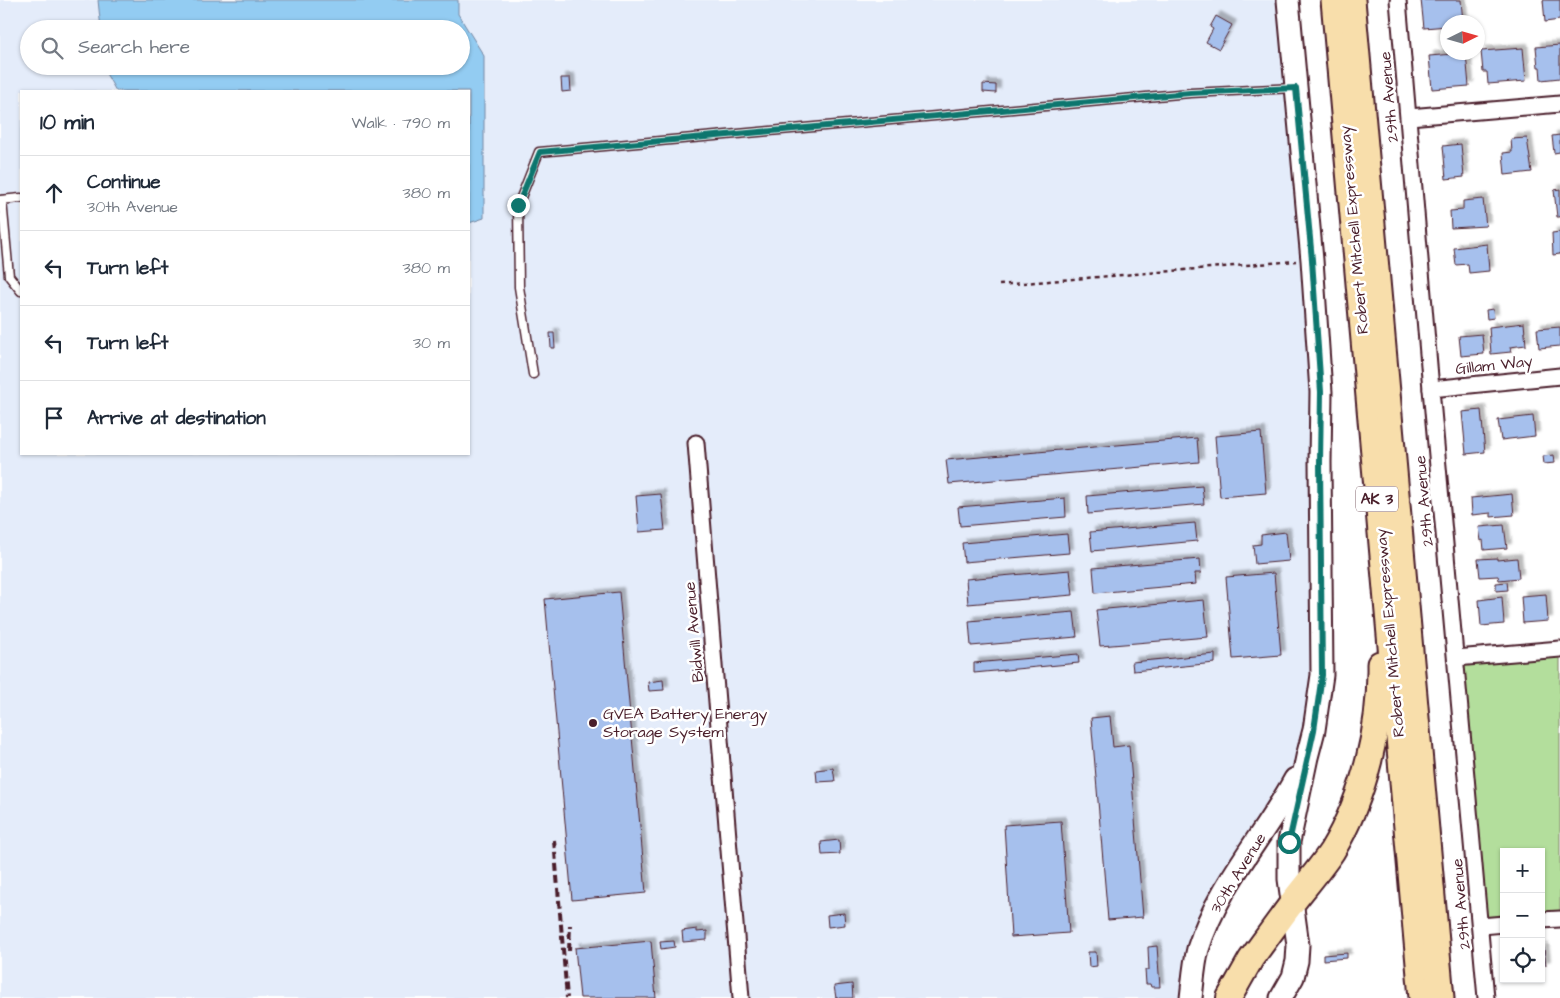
<!DOCTYPE html>
<meta charset="utf-8">
<style>
:root{--surface:#fff;--page:#f6f6f7;--text:#1f2937;--muted:#747a83;--line:#e0e1e3}
body{margin:0;font-family:"Architects Daughter",sans-serif;background:var(--page);color:var(--text)}
.controls{position:absolute;right:15px;bottom:15px;display:grid;overflow:hidden;border-radius:0px;box-shadow:0 1px 4px #0004}
.controls button{width:45px;height:45px;display:grid;place-items:center;padding:0;border:0;border-bottom:1px solid var(--line);background:var(--surface);color:var(--text);font:25px sans-serif}
.compass{position:absolute;left:1440px;top:15px;width:45px;height:45px;border-radius:50%;background:var(--surface);box-shadow:0 1px 4px #0004;rotate:85deg}
.stop{position:absolute;width:15px;height:15px;margin:-11px;border:4px solid #0f766e;border-radius:50%;background:#fff}
.stop.end{background:#0f766e;border-color:#fff;box-shadow:0 1px 5px #0008}
.list{margin:0;padding:0;list-style:none}
h2{display:flex;justify-content:space-between;align-items:center;height:65px;margin:0;padding:0 20px;font-size:21px}
h2 small{font-size:16px;font-weight:400;color:var(--muted)}
.list li{display:grid;grid-template-columns:32px 1fr auto;gap:15px;align-items:center;box-sizing:border-box;height:75px;padding:0 20px;border-top:1px solid var(--line)}
.list b{display:block;font-size:19px;white-space:nowrap}
.list p{margin:0;font-size:16px;white-space:nowrap;color:var(--muted)}
.list em{font-size:16px;font-style:normal;color:var(--muted)}
.icon{flex:none;width:28px;height:28px;fill:none;stroke:currentColor;stroke-width:2;stroke-linecap:round;stroke-linejoin:round}
.map{position:relative;flex:none;width:1560px;height:998px;overflow:hidden}
.search{position:absolute;background:var(--surface);box-shadow:0 1px 4px #0004;left:20px;top:20px;width:450px;height:55px;display:flex;align-items:center;gap:12px;box-sizing:border-box;padding:0 18px;border-radius:28px;color:var(--muted);font-size:19px}
.panel{position:absolute;background:var(--surface);box-shadow:0 1px 4px #0004;left:20px;top:90px;width:450px;height:365px;border-radius:0px}
.map>svg:first-child{display:block}
.built{fill:#e4ecfa;fill-rule:evenodd}
.green{fill:#b3de9c;stroke:#7e7e64}
.water{fill:#93ccf2;stroke:#7687a2}
.building{fill:#a6c0ed;stroke:#4a1f2b;filter:url(#shadow)}
.lines{fill:none;stroke-linecap:round;stroke-linejoin:round}
.service-casing{stroke:#4a1f2b;stroke-width:11}
.minor-casing{stroke:#4a1f2b;stroke-width:19}
.secondary-casing{stroke:#4a1f2b;stroke-width:25}
.primary-casing{stroke:#4a1f2b;stroke-width:28}
.trunk-casing{stroke:#4a1f2b;stroke-width:29}
.path{stroke:#4a1f2b;stroke-width:2.5;stroke-dasharray:4 4;stroke-linecap:butt}
.service{stroke:#fff;stroke-width:8}
.minor{stroke:#fff;stroke-width:15}
.secondary{stroke:#fff;stroke-width:21}
.primary{stroke:#f8deab;stroke-width:24}
.trunk{stroke:#f8deab;stroke-width:25}
.rail{stroke:#4a1f2b;stroke-width:4;stroke-dasharray:8 4;stroke-linecap:butt}
.route{stroke:#0f766e;stroke-width:6}
.poi-dot{fill:#4a1f2b;stroke:#fff;stroke-width:2}
.labels{text-anchor:middle;dominant-baseline:central;stroke-width:5;stroke-linejoin:round;paint-order:stroke}
.shield{fill:#fff;stroke:#80626b;stroke-width:1}
.shield-label{font-size:15px;font-weight:bold;fill:#4a1f2b}
.street-label{font-size:16px;fill:#4a1f2b;stroke:#fff}
.poi-label{font-size:16px;fill:#4a1f2b;stroke:#fff;text-anchor:start}
</style>
<div class="map">
<svg width="1560" height="998" viewBox="0 0 1560 998">
<defs>
<filter id="shadow"><feDropShadow dx="4.5" dy="-4.5" stdDeviation="1" flood-color="#0004"/></filter>
</defs>
<rect width="100%" height="100%" fill="#fff"/>
<filter id="ink" filterUnits="userSpaceOnUse"><feTurbulence type="fractalNoise" baseFrequency=".02" numOctaves="2"/><feDisplacementMap in="SourceGraphic" scale="10" xChannelSelector="R" yChannelSelector="G"/><feConvolveMatrix kernelMatrix="1 2 1 2 8 2 1 2 1" color-interpolation-filters="sRGB"/></filter>
<g filter="url(#ink)">
<!-- built -->
<path class="built" d="M0,0H1286L1317,367V657L1298,762L1225,883L1189,998H0ZM29,29H461V66H29ZM21,91H469V454H21Z"/>
<!-- green -->
<polygon class="green" points="1560,649 1560,915 1541,918 1541,852 1504,852 1504,923 1481,926 1456,658"/>
<!-- water -->
<polygon class="water" points="98,0 458,0 458,14 484,56 484,218 469,223 469,91 116,91 104,70 104,66 461,66 461,29 101,29"/>
<!-- building -->
<g class="building">
<polygon points="1421,0 1461,0 1463,22 1448,22 1448,26 1424,28"/>
<polygon points="1543,0 1560,0 1560,20 1545,22"/>
<polygon points="1216,16 1232,25 1219,49 1206,42 1213,29 1210,27"/>
<polygon points="1560,45 1560,78 1541,80 1540,67 1538,67 1536,47"/>
<polygon points="1523,48 1526,81 1488,84 1487,72 1483,72 1481,51"/>
<polygon points="1466,53 1469,86 1432,89 1429,56"/>
<polygon points="561,78 570,78 571,91 562,92"/>
<polygon points="983,84 996,85 996,93 983,92"/>
<polygon points="1560,135 1560,152 1554,153 1552,136"/>
<polygon points="1527,138 1532,172 1505,175 1503,153 1512,152 1511,139"/>
<polygon points="1461,144 1464,177 1446,179 1443,146"/>
<polygon points="1560,189 1560,217 1557,217 1554,190"/>
<polygon points="1483,199 1486,226 1451,228 1450,211 1463,210 1463,201"/>
<polygon points="1560,232 1560,254 1553,255 1552,233"/>
<polygon points="1487,244 1489,271 1469,273 1468,264 1456,265 1454,248"/>
<polygon points="1493,309 1494,318 1487,319 1486,310"/>
<polygon points="1524,323 1526,345 1510,347 1511,352 1491,354 1489,327"/>
<polygon points="1560,327 1560,346 1539,348 1537,329"/>
<polygon points="550,333 554,333 555,348 551,348"/>
<polygon points="1482,334 1484,354 1461,356 1459,336"/>
<polygon points="1481,410 1485,452 1466,454 1462,412"/>
<polygon points="1533,416 1535,436 1501,440 1498,420"/>
<polygon points="1261,432 1266,493 1220,497 1215,436"/>
<polygon points="1197,438 1199,462 949,484 946,460"/>
<polygon points="1554,455 1555,463 1544,464 1543,456"/>
<polygon points="1202,486 1204,504 1088,514 1087,496"/>
<polygon points="661,494 665,530 639,532 636,496"/>
<polygon points="1512,494 1514,515 1491,517 1491,513 1472,515 1471,498"/>
<polygon points="1065,498 1066,517 960,526 958,507"/>
<polygon points="1195,523 1197,541 1092,551 1090,532"/>
<polygon points="1504,525 1507,548 1484,550 1483,540 1481,541 1479,527"/>
<polygon points="1286,532 1289,561 1255,564 1253,545 1261,544 1261,535"/>
<polygon points="1067,534 1069,553 964,562 962,543"/>
<polygon points="1497,558 1497,560 1517,558 1519,578 1499,580 1498,576 1480,577 1478,559"/>
<polygon points="1200,559 1201,573 1195,573 1196,584 1095,593 1093,568"/>
<polygon points="1070,570 1073,595 968,604 966,579"/>
<polygon points="1274,573 1281,655 1233,659 1226,577"/>
<polygon points="1507,582 1508,590 1496,591 1496,583"/>
<polygon points="619,592 646,893 572,900 545,599"/>
<polygon points="1546,594 1548,621 1523,623 1521,596"/>
<polygon points="1502,597 1504,624 1481,626 1479,600"/>
<polygon points="1204,600 1208,637 1100,646 1096,610"/>
<polygon points="1074,612 1077,637 971,646 969,621"/>
<polygon points="1078,654 1079,663 974,673 974,663"/>
<polygon points="1215,654 1215,663 1133,671 1132,662"/>
<polygon points="663,680 664,690 649,691 648,682"/>
<polygon points="1110,716 1113,747 1129,745 1143,917 1108,920 1091,718"/>
<polygon points="833,768 835,781 817,782 816,770"/>
<polygon points="1061,821 1069,933 1011,937 1004,825"/>
<polygon points="839,840 840,854 822,855 821,842"/>
<polygon points="844,913 845,925 828,927 827,915"/>
<polygon points="697,929 697,932 707,931 707,940 683,942 682,931"/>
<polygon points="651,941 656,998 580,998 575,948"/>
<polygon points="674,941 675,947 661,949 660,942"/>
<polygon points="1157,946 1160,987 1151,987 1150,984 1146,984 1145,970 1149,970 1148,947"/>
<polygon points="1544,948 1546,965 1541,966 1541,949"/>
<polygon points="1088,952 1096,952 1097,966 1089,967"/>
<polygon points="1347,953 1347,958 1323,960 1323,955"/>
<polygon points="852,984 853,998 836,998 834,986"/>
</g>
<g class="lines">
<defs>
<g id="service">
<polyline points="0,200 21,198"/>
<polyline points="2,200 9,276 21,291"/>
<polyline points="533,374 519,287 518,205 539,152 1190,93 1294,88"/>
</g>
<g id="minor">
<polyline points="1398,0 1431,389 1486,998"/>
<polyline points="1409,117 1560,104"/>
<polyline points="1431,389 1560,376"/>
<polyline points="696,443 741,998"/>
<polyline points="1456,658 1560,649"/>
<polyline points="1541,920 1560,919"/>
<polyline points="1481,926 1504,924"/>
</g>
<g id="secondary">
<path d="M1191,998C1193,982 1194,964 1198,949C1218,885 1264,836 1295,779"/>
<polyline points="1281,998 1293,977 1297,961 1298,945 1289,879 1289,842 1307,757 1314,730 1322,675 1320,462 1321,392 1312,260 1288,0"/>
</g>
<polyline id="primary" points="1229,998 1251,959 1292,903"/>
<g id="trunk">
<polyline points="1334,0 1422,998"/>
<polyline points="1352,0 1441,998"/>
<path d="M1292,903C1305,886 1320,869 1332,851C1365,796 1381,727 1380,664"/>
</g>
</defs>
<!-- service casing -->
<use href="#service" class="service-casing"/>
<!-- minor casing -->
<use href="#minor" class="minor-casing"/>
<!-- secondary casing -->
<use href="#secondary" class="secondary-casing"/>
<!-- primary casing -->
<use href="#primary" class="primary-casing"/>
<!-- trunk casing -->
<use href="#trunk" class="trunk-casing"/>
<!-- path -->
<polyline class="path" points="999,285 1296,261"/>
<!-- service -->
<use href="#service" class="service"/>
<!-- minor -->
<use href="#minor" class="minor"/>
<!-- secondary -->
<use href="#secondary" class="secondary"/>
<!-- primary -->
<use href="#primary" class="primary"/>
<!-- trunk -->
<use href="#trunk" class="trunk"/>
<!-- rail -->
<g class="rail">
<polyline points="554,840 567,998"/>
<polyline points="569,951 570,925"/>
</g>
</g>
</g>
<g class="lines" filter="url(#ink)">
<!-- route -->
<polyline class="route" points="518,205 540,152 1190,93 1296,88 1312,260 1321,392 1320,462 1322,675 1314,730 1289,842"/>
</g>
<!-- markers -->
<circle class="poi-dot" cx="593" cy="723" r="5"/>
<g class="labels">
<!-- shield labels -->
<rect class="shield" x="1356" y="486.5" width="42" height="25" rx="4"/>
<g class="shield-label">
<text x="1377" y="499">AK 3</text>
</g>
<!-- street labels -->
<g class="street-label">
<text transform="translate(1389 97) rotate(-95)">29th Avenue</text>
<text transform="translate(1354 230) rotate(-95)">Robert Mitchell Expressway</text>
<text transform="translate(1494 365) rotate(-6)">Gillam Way</text>
<text transform="translate(1424 501) rotate(-95)">29th Avenue</text>
<text transform="translate(694 632) rotate(-95)">Bidwill Avenue</text>
<text transform="translate(1390 633) rotate(-95)">Robert Mitchell Expressway</text>
<text transform="translate(1238 873) rotate(-58)">30th Avenue</text>
<text transform="translate(1461 904) rotate(-95)">29th Avenue</text>
</g>
<!-- poi labels -->
<g class="poi-label">
<text x="603" y="714">GVEA Battery Energy<tspan x="603" dy="18">Storage System</tspan></text>
</g>
</g>
</svg>
<div class="controls">
<button>+</button>
<button>−</button>
<button><svg class="icon" aria-label="locate" viewBox="0 0 24 24"><circle cx="12" cy="12" r="6"/><path d="M12 2v4M12 18v4M2 12h4M18 12h4"/></svg></button>
</div>
<svg class="compass" viewBox="-18 -18 36 36"><path d="M0-13l5 13h-10z" fill="#e53935"/><path d="M0 13l5-13h-10z" fill="#747a83"/></svg>
<div class="stop" style="left:1289px;top:842px"></div>
<div class="stop end" style="left:518px;top:205px"></div>
<div class="search"><svg class="icon" aria-label="search" viewBox="0 0 24 24"><circle cx="10" cy="10" r="6"/><path d="M15 15l6 6"/></svg>Search here</div>
<section class="panel">
<h2>10 min<small>Walk · 790 m</small></h2>
<ul class="list">
<li><svg class="icon" aria-label="ahead" viewBox="0 0 24 24"><path d="M12 20V5M6 11l6-6 6 6"/></svg><div><b>Continue</b><p>30th Avenue</p></div><em>380 m</em></li>
<li><svg class="icon" aria-label="left" viewBox="0 0 24 24"><path d="M17 20v-9H6M10 6l-5 5 5 5"/></svg><div><b>Turn left</b></div><em>380 m</em></li>
<li><svg class="icon" aria-label="left" viewBox="0 0 24 24"><path d="M17 20v-9H6M10 6l-5 5 5 5"/></svg><div><b>Turn left</b></div><em>30 m</em></li>
<li><svg class="icon" aria-label="arrive" viewBox="0 0 24 24"><path d="M6 21V4h12l-3 4 3 4H6"/></svg><div><b>Arrive at destination</b></div></li>
</ul>
</section>
</div>
